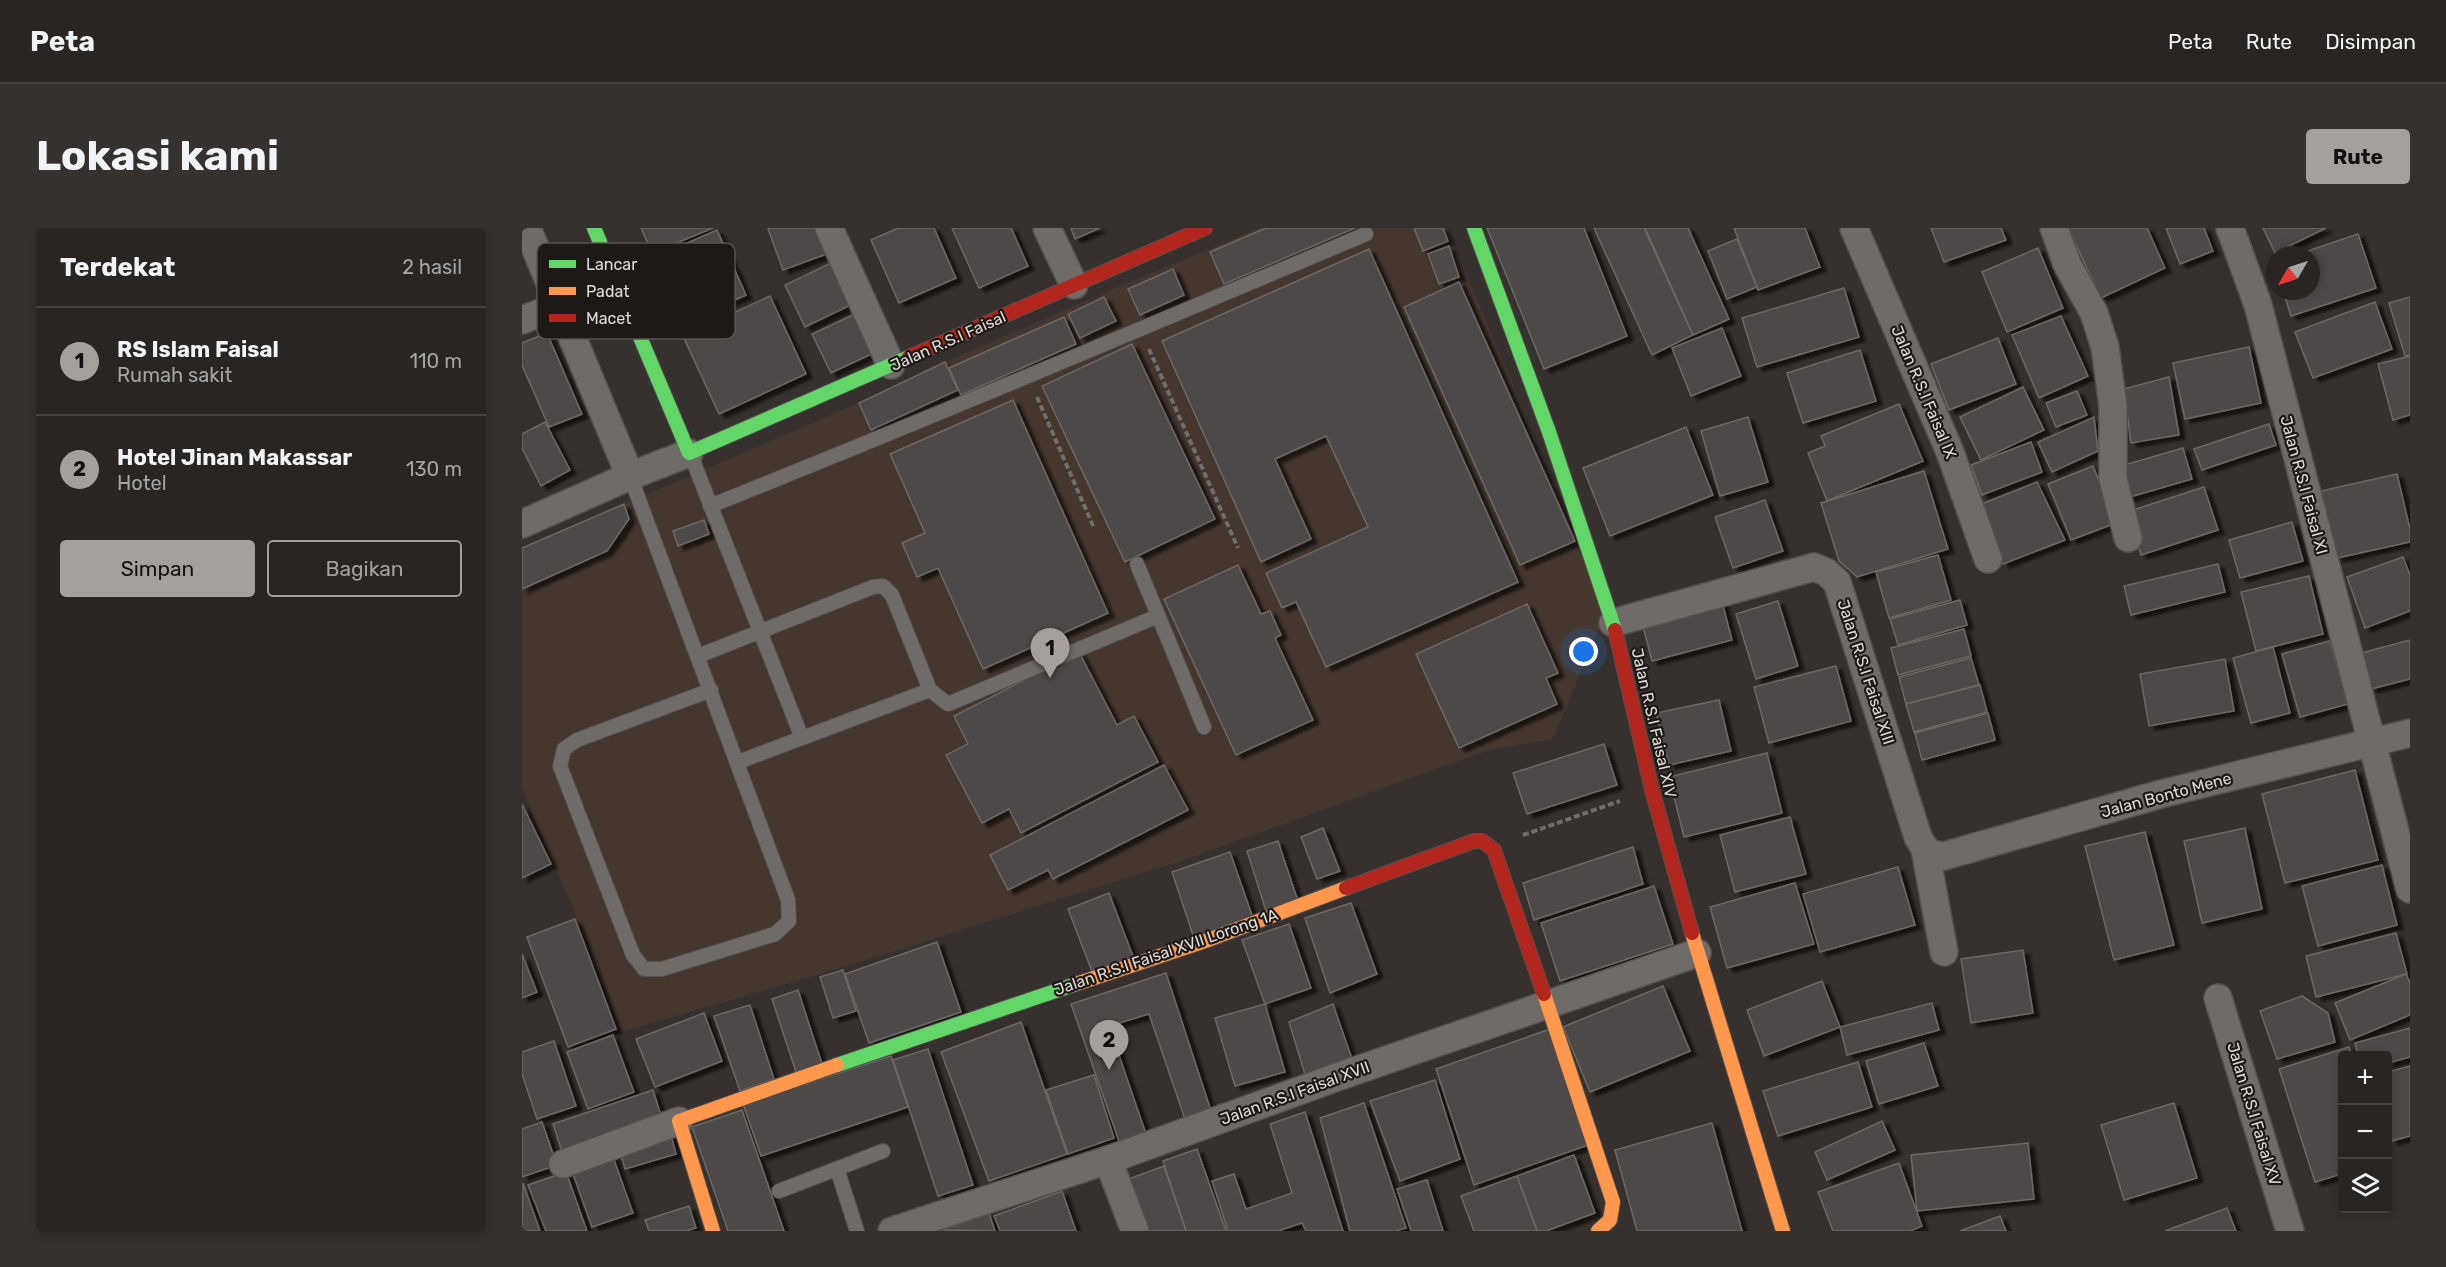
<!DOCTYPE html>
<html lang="id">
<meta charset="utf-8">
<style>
:root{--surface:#282522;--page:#34312f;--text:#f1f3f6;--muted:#a5a5a5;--line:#444240;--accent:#a5a09c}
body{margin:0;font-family:Rubik,sans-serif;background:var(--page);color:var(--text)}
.controls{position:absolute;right:18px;bottom:18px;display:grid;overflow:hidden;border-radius:6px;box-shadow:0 3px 9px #0003}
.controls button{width:54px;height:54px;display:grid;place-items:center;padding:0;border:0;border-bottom:2px solid var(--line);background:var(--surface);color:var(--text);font:30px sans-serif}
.compass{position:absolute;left:1744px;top:18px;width:54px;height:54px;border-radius:50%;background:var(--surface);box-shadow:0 3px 9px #0003;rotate:231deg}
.you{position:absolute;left:1062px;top:424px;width:21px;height:21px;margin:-15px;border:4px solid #fff;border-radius:50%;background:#1a73e8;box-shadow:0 0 0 9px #1a73e833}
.badge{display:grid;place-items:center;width:39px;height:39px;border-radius:50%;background:var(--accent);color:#111;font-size:20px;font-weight:700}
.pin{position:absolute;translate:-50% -50px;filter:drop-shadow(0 2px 3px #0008)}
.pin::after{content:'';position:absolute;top:32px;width:21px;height:18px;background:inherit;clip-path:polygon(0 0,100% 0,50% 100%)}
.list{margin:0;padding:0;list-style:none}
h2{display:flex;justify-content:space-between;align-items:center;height:78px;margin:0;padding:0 24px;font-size:26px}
h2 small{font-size:20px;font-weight:400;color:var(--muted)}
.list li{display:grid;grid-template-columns:39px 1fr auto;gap:18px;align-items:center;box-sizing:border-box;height:108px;padding:0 24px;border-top:2px solid var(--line)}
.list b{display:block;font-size:22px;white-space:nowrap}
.list p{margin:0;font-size:20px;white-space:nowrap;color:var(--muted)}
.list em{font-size:20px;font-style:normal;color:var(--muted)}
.actions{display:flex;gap:12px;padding:18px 24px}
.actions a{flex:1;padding:14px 0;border:2px solid var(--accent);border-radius:6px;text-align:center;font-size:21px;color:var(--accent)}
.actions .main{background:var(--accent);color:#111}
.icon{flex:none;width:33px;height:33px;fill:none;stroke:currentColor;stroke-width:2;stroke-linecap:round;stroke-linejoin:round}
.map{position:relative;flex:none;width:1888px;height:1003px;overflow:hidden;border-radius:6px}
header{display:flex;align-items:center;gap:36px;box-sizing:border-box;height:84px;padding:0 30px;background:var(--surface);border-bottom:2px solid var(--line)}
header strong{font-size:28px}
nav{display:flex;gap:33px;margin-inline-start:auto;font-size:21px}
.intro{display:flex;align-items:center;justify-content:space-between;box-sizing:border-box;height:144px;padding:0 36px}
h1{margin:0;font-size:42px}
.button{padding:15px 27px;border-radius:6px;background:var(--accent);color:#111;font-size:21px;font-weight:700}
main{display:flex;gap:36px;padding:0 36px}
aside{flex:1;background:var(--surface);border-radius:6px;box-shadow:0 3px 9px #0003}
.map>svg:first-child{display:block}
.built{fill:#45362e}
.building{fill:#4e4a48;stroke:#6c6764;stroke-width:1.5;filter:url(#shadow)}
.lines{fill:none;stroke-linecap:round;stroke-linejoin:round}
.lane-casing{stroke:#54504d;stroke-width:16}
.street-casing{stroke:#54504d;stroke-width:30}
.fast-casing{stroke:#54504d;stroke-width:16}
.slow-casing{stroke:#54504d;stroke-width:16}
.jam-casing{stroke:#54504d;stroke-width:16}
.path{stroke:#726d6b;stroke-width:4;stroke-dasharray:6 3;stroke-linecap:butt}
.lane{stroke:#6f6b69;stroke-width:14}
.street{stroke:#6f6b69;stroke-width:27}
.fast{stroke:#63d668;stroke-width:14}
.slow{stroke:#ff974d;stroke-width:14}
.jam{stroke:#b3261e;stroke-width:14}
.labels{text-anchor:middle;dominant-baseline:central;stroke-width:4.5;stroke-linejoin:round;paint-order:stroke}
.street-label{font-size:16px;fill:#e1dbd7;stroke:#1d1916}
.key{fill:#1d1916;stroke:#585350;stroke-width:1.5}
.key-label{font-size:16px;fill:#e1dbd7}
</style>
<header>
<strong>Peta</strong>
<nav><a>Peta</a><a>Rute</a><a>Disimpan</a></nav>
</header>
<div class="intro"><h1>Lokasi kami</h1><a class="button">Rute</a></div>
<main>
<aside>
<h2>Terdekat<small>2 hasil</small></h2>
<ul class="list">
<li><span class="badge">1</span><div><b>RS Islam Faisal</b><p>Rumah sakit</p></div><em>110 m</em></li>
<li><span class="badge">2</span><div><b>Hotel Jinan Makassar</b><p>Hotel</p></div><em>130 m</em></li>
</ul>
<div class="actions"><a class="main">Simpan</a><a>Bagikan</a></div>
</aside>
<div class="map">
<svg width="1888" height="1003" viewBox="0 0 1888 1003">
<defs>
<filter id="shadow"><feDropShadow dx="6" dy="4" stdDeviation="1.5" flood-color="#0009"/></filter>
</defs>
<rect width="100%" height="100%" fill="#36312e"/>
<!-- built -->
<polygon class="built" points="737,0 925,0 1043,281 1082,389 1031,511 967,522 659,633 309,743 99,804 66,716 0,561 0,320 337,175 423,134 580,66"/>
<!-- building -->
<g class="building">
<polygon points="119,0 191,0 130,25"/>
<polygon points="249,0 302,0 310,24 261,42 246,1"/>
<polygon points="376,0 412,0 434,50 377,75 349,12"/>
<polygon points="430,0 489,0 506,38 457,60"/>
<polygon points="549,0 578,0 553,11"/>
<polygon points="744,0 833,0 702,56 688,24"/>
<polygon points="892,0 921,0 926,13 901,23"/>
<polygon points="965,0 1062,0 1105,108 1022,141"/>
<polygon points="1072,0 1122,0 1171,107 1130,127"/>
<polygon points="1123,0 1166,0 1207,91 1171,107"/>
<polygon points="1212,0 1283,0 1298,39 1236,62"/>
<polygon points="1409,0 1479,0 1484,12 1422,34"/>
<polygon points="1546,0 1625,0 1643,40 1579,70"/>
<polygon points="1644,0 1682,0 1691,23 1658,36"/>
<polygon points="1741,0 1804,0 1753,25"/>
<polygon points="195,2 224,67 145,102 115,37"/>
<polygon points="1836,6 1854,60 1769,88 1761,63 1789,63 1789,27 1774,27"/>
<polygon points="1215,11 1235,59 1205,71 1186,23"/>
<polygon points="927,18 937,49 917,56 906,26"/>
<polygon points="1516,20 1541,80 1485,104 1460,44"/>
<polygon points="847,21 996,354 804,439 774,374 760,380 744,345 846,299 804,208 753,231 789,311 739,334 640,113"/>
<polygon points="311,34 331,76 283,99 263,57"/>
<polygon points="651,41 662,67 618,87 606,61"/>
<polygon points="937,54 1053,313 998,337 882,79"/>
<polygon points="1322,60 1337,109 1235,139 1220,90"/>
<polygon points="248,68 284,146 197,186 161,108"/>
<polygon points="582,69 594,93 558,110 546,86"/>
<polygon points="1888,69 1888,127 1883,128 1867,75"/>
<polygon points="1853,74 1870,121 1791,150 1773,104"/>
<polygon points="333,86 352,125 309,145 290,106"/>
<polygon points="1539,88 1566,148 1517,170 1490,107"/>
<polygon points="542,89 554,116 439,167 427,140"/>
<polygon points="1200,100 1219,148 1169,168 1150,120"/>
<polygon points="25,105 60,186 27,199 0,137 0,115"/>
<polygon points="1476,110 1494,156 1427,182 1409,136"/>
<polygon points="610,116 693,291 603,334 520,158"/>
<polygon points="1727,119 1739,175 1663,191 1651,135"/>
<polygon points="1338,122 1354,173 1281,195 1265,145"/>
<polygon points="1888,128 1888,187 1871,192 1856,136"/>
<polygon points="423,134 436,162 349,202 337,175"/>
<polygon points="1647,149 1657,207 1609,215 1602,161"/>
<polygon points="1501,159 1522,202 1459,232 1438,189"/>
<polygon points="1555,163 1565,187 1534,199 1524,175"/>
<polygon points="491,172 586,385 461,441 416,340 395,349 380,315 403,305 368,226"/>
<polygon points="1377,176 1401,233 1305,273 1286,225 1303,218 1299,208"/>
<polygon points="1226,189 1246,254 1198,268 1179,203"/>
<polygon points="1572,189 1576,223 1530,244 1516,214"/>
<polygon points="23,194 48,242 19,258 0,220 0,206"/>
<polygon points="1747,196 1754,217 1680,242 1672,221"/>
<polygon points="1164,199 1191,267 1088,308 1061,240"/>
<polygon points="1509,214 1520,244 1460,267 1449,237"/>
<polygon points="1661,220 1670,251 1601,271 1592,240"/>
<polygon points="1571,238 1594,295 1549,312 1526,256"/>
<polygon points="1402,243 1426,321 1335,349 1317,333 1299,275"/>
<polygon points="1875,246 1888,301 1888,314 1815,330 1799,263"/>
<polygon points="1515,254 1543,312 1481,336 1457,277"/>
<polygon points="1682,259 1696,302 1619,327 1605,284"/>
<polygon points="1243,272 1261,323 1211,340 1193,289"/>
<polygon points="102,276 107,291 85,323 0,361 0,320"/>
<polygon points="182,292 187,306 156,318 151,303"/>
<polygon points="1770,294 1781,333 1718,350 1707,312"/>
<polygon points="1416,327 1429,372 1367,390 1354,344"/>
<polygon points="1881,329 1888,347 1888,383 1843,400 1825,349"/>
<polygon points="1696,336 1703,364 1609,387 1602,358"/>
<polygon points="716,337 739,386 748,383 759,407 753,410 791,492 714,527 642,371"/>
<polygon points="1787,348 1801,406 1734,423 1719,364"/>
<polygon points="1199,370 1210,412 1130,433 1119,391"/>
<polygon points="1438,372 1445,397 1376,417 1368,391"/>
<polygon points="1256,373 1276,438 1234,451 1214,386"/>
<polygon points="1005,376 1036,445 1024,450 1035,476 937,520 894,426"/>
<polygon points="1442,401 1449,428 1376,447 1369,420"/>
<polygon points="1888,412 1888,451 1849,461 1839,425"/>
<polygon points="1808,413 1826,476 1778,489 1760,426"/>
<polygon points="1751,419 1768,485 1729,495 1711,430"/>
<polygon points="557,424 595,497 612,488 636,534 499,605 487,581 460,595 424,527 446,516 432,488"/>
<polygon points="1449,430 1457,457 1384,476 1377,449"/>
<polygon points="1703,431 1712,483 1627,498 1618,446"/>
<polygon points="1314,438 1329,493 1247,515 1232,459"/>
<polygon points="1458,457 1465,484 1392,504 1384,476"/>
<polygon points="1197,472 1209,523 1147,537 1134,485"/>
<polygon points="1466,485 1473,512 1400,532 1393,505"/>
<polygon points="1082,516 1095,557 1005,586 991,545"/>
<polygon points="1245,525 1260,585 1162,609 1147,549"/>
<polygon points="642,537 666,582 531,651 526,642 486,662 468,627"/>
<polygon points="1833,542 1856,632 1763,655 1740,566"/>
<polygon points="0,576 29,636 0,650"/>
<polygon points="1268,589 1284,646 1213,664 1198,607"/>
<polygon points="801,600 818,643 795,651 779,609"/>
<polygon points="1723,600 1740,681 1680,695 1662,613"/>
<polygon points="1623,604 1652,717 1592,732 1563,618"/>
<polygon points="756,613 776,673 744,683 725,623"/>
<polygon points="1111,619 1121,656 1012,692 1001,655"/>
<polygon points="708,624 731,690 672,710 650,644"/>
<polygon points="1860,637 1875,697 1796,718 1780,658"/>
<polygon points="1376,639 1393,697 1298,724 1281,666"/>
<polygon points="1273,655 1292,716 1205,740 1188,679"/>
<polygon points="1132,658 1151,716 1038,753 1019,695"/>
<polygon points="587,665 612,731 571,746 546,681"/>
<polygon points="829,675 855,746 808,765 783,690"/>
<polygon points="53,691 94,801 46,819 5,709"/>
<polygon points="767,696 789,760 743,776 720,712"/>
<polygon points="1874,705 1885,746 1794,769 1784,728"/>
<polygon points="415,714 439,784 347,815 323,746"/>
<polygon points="1501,722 1511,785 1449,795 1439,731"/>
<polygon points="0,726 15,764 0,770"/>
<polygon points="321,742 334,783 311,790 298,749"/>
<polygon points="644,745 690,886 664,894 627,786 587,798 624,906 598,916 549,776"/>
<polygon points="1884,746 1888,755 1888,787 1828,812 1813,775"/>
<polygon points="1300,753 1318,799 1242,828 1225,782"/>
<polygon points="1141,758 1168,823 1068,864 1041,799"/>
<polygon points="276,762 300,836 274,844 250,771"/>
<polygon points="1780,768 1806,785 1813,814 1755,831 1738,783"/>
<polygon points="1410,775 1417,802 1325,827 1318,799"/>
<polygon points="743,776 763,844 713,858 693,790"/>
<polygon points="811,776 830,831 784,850 767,794"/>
<polygon points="228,777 252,851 218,863 192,788"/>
<polygon points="182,785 200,833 133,859 114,811"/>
<polygon points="499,794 545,926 467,953 419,824"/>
<polygon points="1031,800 1069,916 952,957 914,841"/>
<polygon points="1888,800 1888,829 1866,835 1866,828 1836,828 1833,815"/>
<polygon points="91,807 112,864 66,881 45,824"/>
<polygon points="32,813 54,878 15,891 0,846 0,824"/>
<polygon points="1402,815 1416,858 1357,876 1344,833"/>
<polygon points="1827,819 1830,828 1820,828 1820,946 1793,954 1757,841"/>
<polygon points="406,821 451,957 416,968 371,832"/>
<polygon points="369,828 386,879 239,928 221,876"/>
<polygon points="1336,834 1350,879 1256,908 1241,863"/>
<polygon points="1888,838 1888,908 1870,913 1866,898 1866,844"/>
<polygon points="572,847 592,910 546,926 524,862"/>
<polygon points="913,852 938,931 878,953 848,873"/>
<polygon points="131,862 141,894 41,927 31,896"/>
<polygon points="842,875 884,1000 873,1003 828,1003 798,890"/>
<polygon points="1652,875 1675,950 1602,972 1579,897"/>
<polygon points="220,882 262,1003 206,1003 170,899"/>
<polygon points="783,884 821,1003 784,1003 780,995 756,1003 706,1003 690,953 712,946 724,981 770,965 748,896"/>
<polygon points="1360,893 1373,922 1305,952 1293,924"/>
<polygon points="20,894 35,937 0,949 0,901"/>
<polygon points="1190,895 1220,1003 1115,1003 1093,922"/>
<polygon points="148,904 154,926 103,941 97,919"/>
<polygon points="1506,915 1512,971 1395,983 1389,927"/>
<polygon points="675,921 704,1003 664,1003 641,933"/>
<polygon points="90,926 111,985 70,999 49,940"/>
<polygon points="1052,927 1073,985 1024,1003 1015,1003 995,948"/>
<polygon points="1377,935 1400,998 1388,1003 1311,1003 1296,964"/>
<polygon points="642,938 664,1003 623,1003 604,952"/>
<polygon points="44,944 65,1003 24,1003 6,957"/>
<polygon points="995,948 1015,1003 952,1003 939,968"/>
<polygon points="905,952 921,1003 889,1003 875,961"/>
<polygon points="1,955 18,1003 0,1003"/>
<polygon points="540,963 554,1003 478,1003 472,988"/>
<polygon points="167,978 174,1000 164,1003 127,1003 123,992"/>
<polygon points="1705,980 1714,1003 1643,1003"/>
<polygon points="467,985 473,1003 420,1002"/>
<polygon points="1478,988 1484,1003 1438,1003"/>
</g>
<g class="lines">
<defs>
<g id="lane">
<polyline points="168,225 280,510"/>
<polyline points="108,248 266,672 267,693 253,706 140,741 122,741 111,727 38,538 42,521 55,512 189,462"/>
<path d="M188,278C408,190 626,98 844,6"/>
<polyline points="615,336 682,499"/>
<polyline points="176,428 351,359 361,358 370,367 408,462 216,534"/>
<polyline points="408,462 426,476 636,388"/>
<polyline points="315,941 335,1003"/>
<polyline points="257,963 361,923"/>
</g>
<g id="street">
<polyline points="5,0 108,248"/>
<polyline points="307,0 369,137"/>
<polyline points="525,0 552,57"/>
<polyline points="1332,0 1428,224 1466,331"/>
<polyline points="1532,0 1545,36 1572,85 1583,119 1591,178 1591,251 1606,310"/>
<polyline points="1708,0 1736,77 1888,661"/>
<polyline points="0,92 97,55"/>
<polyline points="0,296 108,248 167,225"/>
<polyline points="1091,395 1292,339 1304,344 1315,354 1396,609 1403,621 1422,724"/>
<polyline points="1403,621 1410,626 1422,628 1639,566 1888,505"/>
<polyline points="1696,770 1768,1003"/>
<polyline points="586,932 613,1003"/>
<polyline points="41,936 157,893"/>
<polyline points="370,1003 586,932 818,848 1175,725"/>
</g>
<g id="fast">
<polyline points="72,0 167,225 387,129"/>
<polyline points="952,0 1027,204 1093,402"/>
<polyline points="315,837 557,755"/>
</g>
<g id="slow">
<polyline points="1170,705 1261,1003"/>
<polyline points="557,755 686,712 824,660"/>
<polyline points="1022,766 1091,974 1088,992 1076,1003"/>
<polyline points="191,1003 157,893 315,837"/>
</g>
<g id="jam">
<polyline points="387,129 683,0"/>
<polyline points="1093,402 1130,562 1170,705"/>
<polyline points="824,660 952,613 960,613 972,622 1022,766"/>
</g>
</defs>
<!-- lane casing -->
<use href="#lane" class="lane-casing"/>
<!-- street casing -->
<use href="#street" class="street-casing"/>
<!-- fast casing -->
<use href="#fast" class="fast-casing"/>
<!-- slow casing -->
<use href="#slow" class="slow-casing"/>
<!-- jam casing -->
<use href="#jam" class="jam-casing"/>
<!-- path -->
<g class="path">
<polyline points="627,121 716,320"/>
<polyline points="515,169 572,300"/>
<polyline points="1001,607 1098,573"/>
</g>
<!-- lane -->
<use href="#lane" class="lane"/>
<!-- street -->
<use href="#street" class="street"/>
<!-- fast -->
<use href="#fast" class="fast"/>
<!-- slow -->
<use href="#slow" class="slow"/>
<!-- jam -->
<use href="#jam" class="jam"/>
</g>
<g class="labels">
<!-- street labels -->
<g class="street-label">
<text transform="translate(426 113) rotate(-24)">Jalan R.S.I Faisal</text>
<text transform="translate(1402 164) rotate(67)">Jalan R.S.I Faisal IX</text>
<text transform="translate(1782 257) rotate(75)">Jalan R.S.I Faisal XI</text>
<text transform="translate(1344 444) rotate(72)">Jalan R.S.I Faisal XIII</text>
<text transform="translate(1132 495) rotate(77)">Jalan R.S.I Faisal XIV</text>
<text transform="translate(1644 567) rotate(-15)">Jalan Bonto Mene</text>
<text transform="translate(644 724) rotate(-19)">Jalan R.S.I Faisal XVII Lorong 1A</text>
<text transform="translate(773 865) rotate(-20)">Jalan R.S.I Faisal XVII</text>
<text transform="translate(1732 886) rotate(73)">Jalan R.S.I Faisal XV</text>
</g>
</g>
<!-- legend -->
<rect x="15" y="15" width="198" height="96" rx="9" class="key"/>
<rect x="27" y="32" width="27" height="8" fill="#63d668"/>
<rect x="27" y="59" width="27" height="8" fill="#ff974d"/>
<rect x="27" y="86" width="27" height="8" fill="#b3261e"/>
<g class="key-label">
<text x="64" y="42">Lancar</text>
<text x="64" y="69">Padat</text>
<text x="64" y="96">Macet</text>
</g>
</svg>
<div class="controls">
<button>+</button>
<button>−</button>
<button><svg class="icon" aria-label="layers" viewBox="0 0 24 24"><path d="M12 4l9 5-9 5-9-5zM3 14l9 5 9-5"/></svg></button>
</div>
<svg class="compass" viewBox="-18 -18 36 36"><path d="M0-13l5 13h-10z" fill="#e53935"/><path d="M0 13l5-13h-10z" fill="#a5a5a5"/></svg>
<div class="you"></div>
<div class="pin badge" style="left:528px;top:450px">1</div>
<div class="pin badge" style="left:587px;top:842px">2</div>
</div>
</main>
